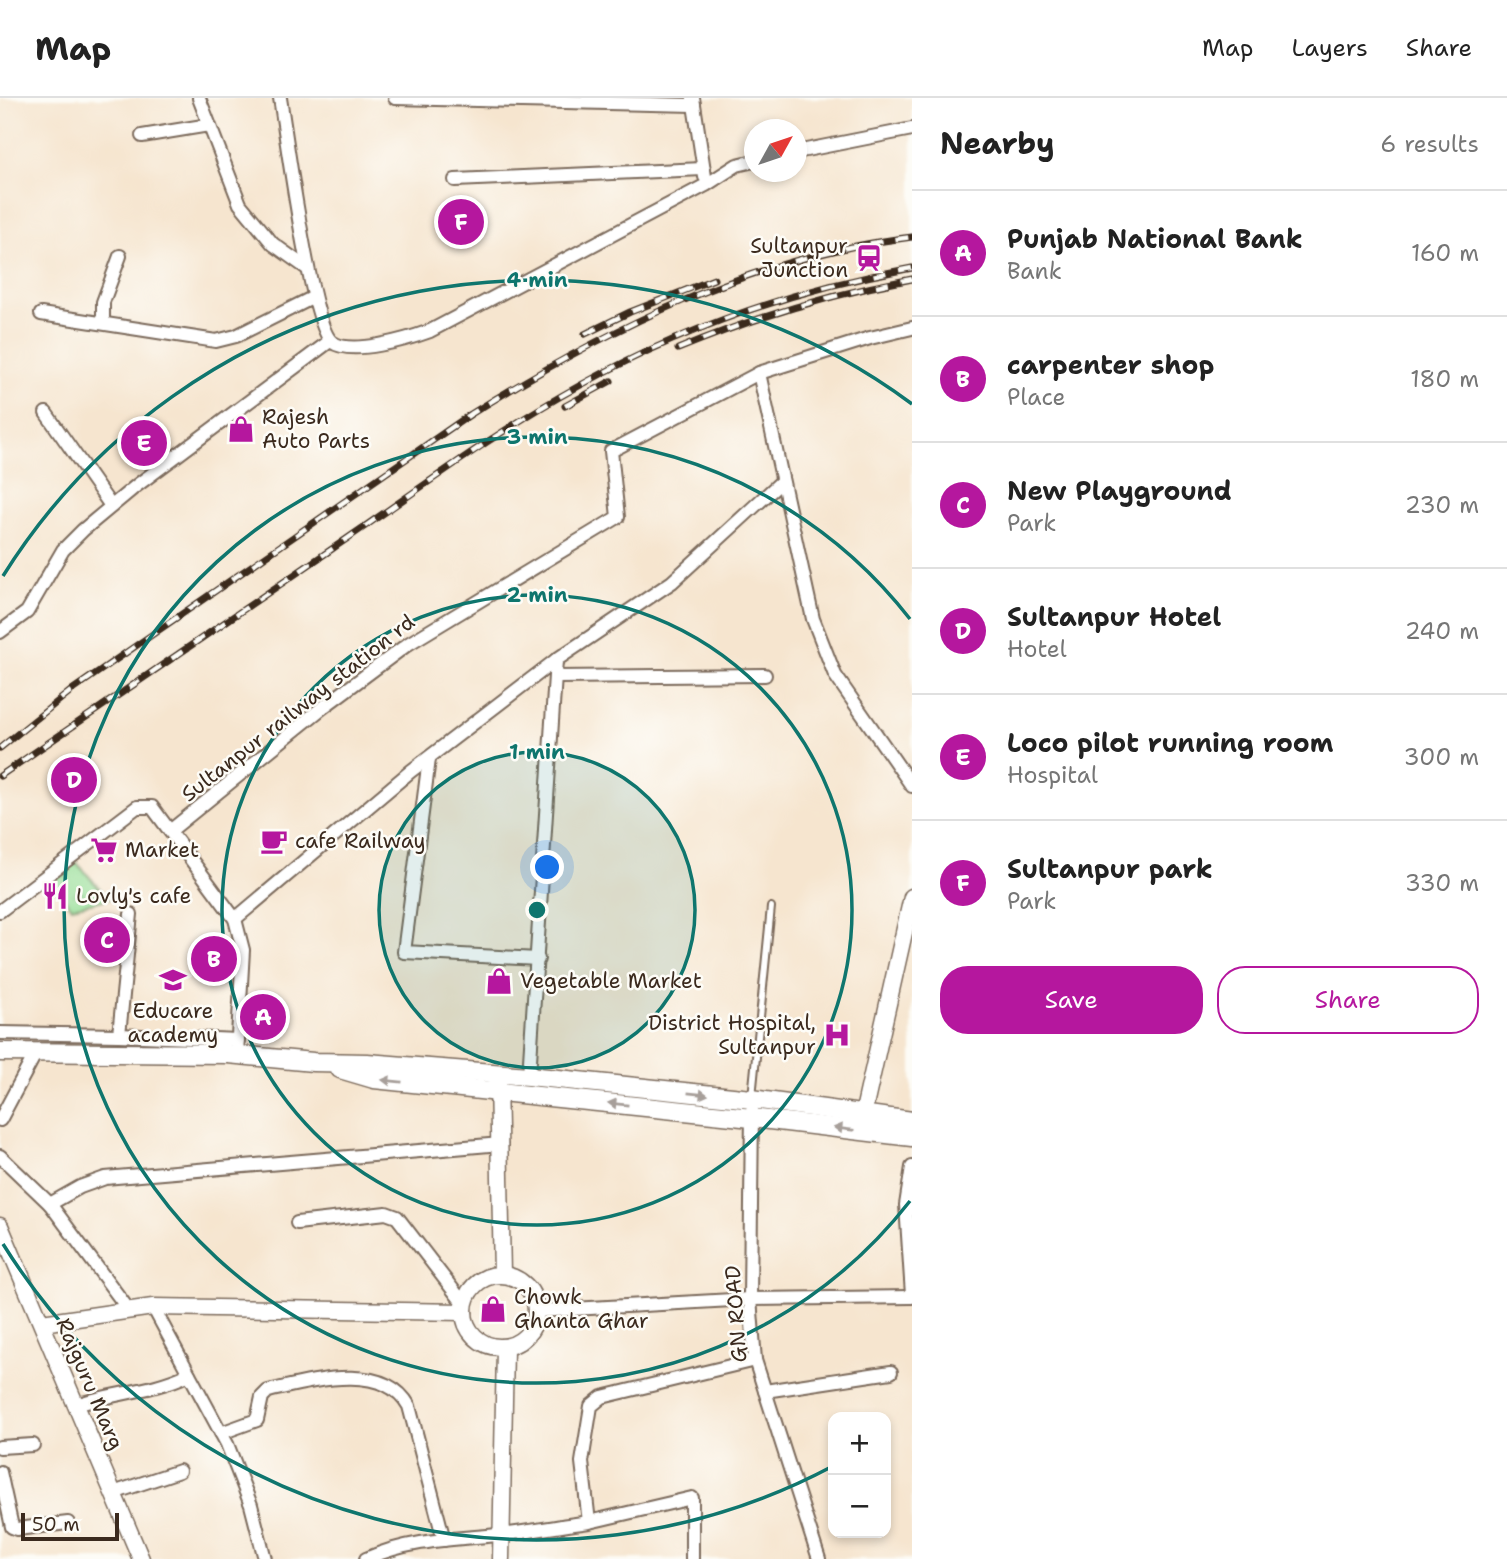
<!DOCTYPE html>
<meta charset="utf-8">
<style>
:root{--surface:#fff;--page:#f6f6f6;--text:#222;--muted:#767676;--line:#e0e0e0;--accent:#b5179e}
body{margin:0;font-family:"Shantell Sans",sans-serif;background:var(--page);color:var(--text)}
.controls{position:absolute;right:21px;bottom:21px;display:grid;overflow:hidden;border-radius:14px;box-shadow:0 4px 10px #0003}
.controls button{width:63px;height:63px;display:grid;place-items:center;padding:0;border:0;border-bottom:2px solid var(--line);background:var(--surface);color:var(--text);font:35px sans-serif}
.compass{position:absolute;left:744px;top:21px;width:63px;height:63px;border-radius:50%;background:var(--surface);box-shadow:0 4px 10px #0003;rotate:50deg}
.scale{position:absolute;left:21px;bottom:18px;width:98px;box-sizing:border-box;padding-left:7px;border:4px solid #3b2a1e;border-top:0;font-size:19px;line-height:24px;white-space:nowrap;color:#3b2a1e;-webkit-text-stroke:5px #fdfcf7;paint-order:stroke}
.you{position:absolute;left:548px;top:770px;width:24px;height:24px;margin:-18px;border:5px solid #fff;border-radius:50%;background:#1a73e8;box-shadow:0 0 0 10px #1a73e833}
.badge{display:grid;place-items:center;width:46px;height:46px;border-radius:50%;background:var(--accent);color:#fff;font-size:23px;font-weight:700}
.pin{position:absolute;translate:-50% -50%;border:4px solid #fff;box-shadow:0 2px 7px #0006}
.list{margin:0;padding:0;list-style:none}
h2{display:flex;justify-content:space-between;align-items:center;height:91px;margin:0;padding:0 28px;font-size:30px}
h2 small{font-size:23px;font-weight:400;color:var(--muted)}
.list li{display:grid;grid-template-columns:46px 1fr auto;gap:21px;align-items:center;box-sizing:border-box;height:126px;padding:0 28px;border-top:2px solid var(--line)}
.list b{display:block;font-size:26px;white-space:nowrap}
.list p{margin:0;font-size:23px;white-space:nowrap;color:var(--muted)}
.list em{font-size:23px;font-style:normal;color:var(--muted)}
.actions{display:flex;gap:14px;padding:21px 28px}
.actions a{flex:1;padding:16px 0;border:2px solid var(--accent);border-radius:28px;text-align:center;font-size:24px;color:var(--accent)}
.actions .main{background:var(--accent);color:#fff}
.map{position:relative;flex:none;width:912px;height:1461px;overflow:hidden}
header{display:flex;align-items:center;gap:42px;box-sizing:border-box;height:98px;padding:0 35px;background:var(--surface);border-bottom:2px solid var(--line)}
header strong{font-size:33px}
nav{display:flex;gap:38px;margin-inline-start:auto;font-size:24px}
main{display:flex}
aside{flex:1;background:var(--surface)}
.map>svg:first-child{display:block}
.park{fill:url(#park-crowns);stroke:#6a845c;stroke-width:2}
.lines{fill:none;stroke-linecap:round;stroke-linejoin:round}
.lane-casing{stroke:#7c6b5c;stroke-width:10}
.street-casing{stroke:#7c6b5c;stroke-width:16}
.secondary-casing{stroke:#7c6b5c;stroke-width:19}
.primary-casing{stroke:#7c6b5c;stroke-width:21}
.lane{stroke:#fff;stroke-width:6}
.street{stroke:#fff;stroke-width:12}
.secondary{stroke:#fff;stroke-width:16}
.primary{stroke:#fff;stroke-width:18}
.rail-casing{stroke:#3b2a1e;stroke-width:7}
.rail{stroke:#fdfcf7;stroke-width:4.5;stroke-dasharray:13;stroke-linecap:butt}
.oneway{fill:#a79f9a}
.ring{fill:none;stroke:#0f766e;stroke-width:3.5}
.labels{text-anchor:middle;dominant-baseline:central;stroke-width:5;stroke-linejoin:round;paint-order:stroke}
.poi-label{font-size:21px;fill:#3b2a1e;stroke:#fdfcf7;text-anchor:start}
.street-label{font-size:21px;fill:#3b2a1e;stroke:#fdfcf7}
.centre{fill:#0f766e;stroke:#fdfcf7;stroke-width:3.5}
.ring-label{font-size:21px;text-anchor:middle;font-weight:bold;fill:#0f766e;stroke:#fdfcf7;stroke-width:5;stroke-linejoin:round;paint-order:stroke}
</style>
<header>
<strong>Map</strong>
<nav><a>Map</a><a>Layers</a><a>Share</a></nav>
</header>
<main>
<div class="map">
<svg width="912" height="1461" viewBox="0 0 912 1461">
<defs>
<pattern id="park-crowns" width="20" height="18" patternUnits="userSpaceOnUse" patternTransform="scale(1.75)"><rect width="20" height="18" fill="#98df99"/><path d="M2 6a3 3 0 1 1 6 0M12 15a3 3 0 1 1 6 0" fill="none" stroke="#84c083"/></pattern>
</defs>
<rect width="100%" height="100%" fill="#fdfcf7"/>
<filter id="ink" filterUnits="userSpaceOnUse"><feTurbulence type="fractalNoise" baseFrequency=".0143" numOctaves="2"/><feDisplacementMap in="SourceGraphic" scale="14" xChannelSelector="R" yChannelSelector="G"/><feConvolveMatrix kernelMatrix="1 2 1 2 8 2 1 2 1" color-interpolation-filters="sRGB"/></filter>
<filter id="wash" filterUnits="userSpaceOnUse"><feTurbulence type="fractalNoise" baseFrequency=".00686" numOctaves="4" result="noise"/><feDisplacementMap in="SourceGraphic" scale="28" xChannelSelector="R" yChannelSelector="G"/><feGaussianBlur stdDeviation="1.57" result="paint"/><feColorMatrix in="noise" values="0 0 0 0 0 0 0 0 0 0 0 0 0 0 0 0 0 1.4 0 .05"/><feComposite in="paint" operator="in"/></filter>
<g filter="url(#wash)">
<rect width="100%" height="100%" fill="#f6e5cf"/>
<!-- park -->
<polygon class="park" points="76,764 109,801 72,809 49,785"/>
</g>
<g filter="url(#ink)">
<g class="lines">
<defs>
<polyline id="lane" points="752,999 771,809"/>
<g id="street">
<polyline points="199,0 240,106 273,146 308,171"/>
<path d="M280,0C286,36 311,228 332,244C351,258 408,241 430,233L706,87L737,67L754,63"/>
<polyline points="395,0 694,7"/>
<polyline points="693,0 705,79"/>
<polyline points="142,38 209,27"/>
<polyline points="796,54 912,31"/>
<polyline points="455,82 703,71"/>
<polyline points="41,216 216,243 236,238 314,199"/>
<polyline points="103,225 103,204 120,158"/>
<polyline points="759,275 813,521 835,577 912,688"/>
<polyline points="46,315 111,408"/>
<polyline points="0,534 27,514 63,452 83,432 136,388 330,243"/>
<polyline points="556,579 765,577"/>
<polyline points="429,661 404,854 538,861"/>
<polyline points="69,688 70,686"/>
<polyline points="170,733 322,610 408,546 618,419 611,353 759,275 870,240 912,230"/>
<polyline points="0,813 137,709 152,709 235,821 243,852 237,956"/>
<polyline points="235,821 411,673 556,562 672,484 781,384"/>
<polyline points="0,935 119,937 238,942"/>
<polyline points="119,937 131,816"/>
<polyline points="529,978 556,562"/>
<polyline points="752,1012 750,1201 755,1262 819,1461"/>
<polyline points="0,1022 33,960"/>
<polyline points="0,1058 50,1106 128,1211"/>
<polyline points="912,1069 906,1107 912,1197"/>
<polyline points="50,1106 80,1089 105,1080 501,1046"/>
<polyline points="297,1125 386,1115 397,1119 464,1206"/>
<polyline points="153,1209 227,1346 251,1407 265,1461"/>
<polyline points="537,1213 750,1201 912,1199"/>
<polyline points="765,1293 891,1274"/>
<path d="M76,1307C114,1295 154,1293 189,1276"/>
<path d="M221,1335L257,1322L262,1299L268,1293C309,1284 383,1262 409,1308L444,1442"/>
<polyline points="0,1349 33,1347"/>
<polyline points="0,1374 12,1429 17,1431 68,1425"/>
<polyline points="113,1395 179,1373"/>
<path d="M366,1461C407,1442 454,1441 498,1437C528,1434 559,1428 589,1424"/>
<polyline points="692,1461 692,1400 589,1424 582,1364 591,1308 602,1299 755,1262"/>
</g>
<g id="secondary">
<polyline points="498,983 502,1176"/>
<polyline points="863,1017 912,799"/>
<polyline points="0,1128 141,1461"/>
<circle cx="500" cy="1213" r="36"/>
<polyline points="42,1225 153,1209 464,1214"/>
<polyline points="501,1461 505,1250"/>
</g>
<g id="primary">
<polyline points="0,954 228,956 313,964 367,965 529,978 752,1001 912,1023"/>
<polyline points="340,971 374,981 752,1020 912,1039"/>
</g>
</defs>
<!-- lane casing -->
<use href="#lane" class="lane-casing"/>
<!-- street casing -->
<use href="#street" class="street-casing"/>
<!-- secondary casing -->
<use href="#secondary" class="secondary-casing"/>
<!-- primary casing -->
<use href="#primary" class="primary-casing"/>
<!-- lane -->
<use href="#lane" class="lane"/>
<!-- street -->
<use href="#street" class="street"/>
<!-- secondary -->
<use href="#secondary" class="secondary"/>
<!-- primary -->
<use href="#primary" class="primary"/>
<defs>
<g id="rail">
<polyline points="585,236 630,214 714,181"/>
<path d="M678,251C753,220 831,196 912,181"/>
<polyline points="565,308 611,283"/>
<path d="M0,650L72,592L471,316C605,232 753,158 912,139"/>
<path d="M0,678C111,602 221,527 332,451C413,396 493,335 579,288C683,230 795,191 912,170"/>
</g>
</defs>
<!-- rail casing -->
<use href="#rail" class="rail-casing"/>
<!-- rail -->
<use href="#rail" class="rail"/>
</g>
<!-- one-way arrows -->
<defs><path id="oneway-solid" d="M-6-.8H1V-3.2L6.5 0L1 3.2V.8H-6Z" transform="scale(1.75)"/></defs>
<g class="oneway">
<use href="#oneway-solid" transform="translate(392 983) rotate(-174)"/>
<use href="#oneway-solid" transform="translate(698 996) rotate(6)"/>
<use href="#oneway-solid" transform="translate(618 1006) rotate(-174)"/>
<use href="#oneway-solid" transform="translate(844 1031) rotate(-173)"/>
</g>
</g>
<!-- distance rings -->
<circle cx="537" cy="812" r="158" fill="#0f766e" fill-opacity=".12"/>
<g class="ring">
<circle cx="537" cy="812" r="158"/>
<circle cx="537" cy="812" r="315"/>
<path d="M910 1103A473 473 0 1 1 910 521"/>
<path d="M833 1368A630 630 0 0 1 3 1146M3 478A630 630 0 0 1 912 306"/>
</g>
<!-- icons -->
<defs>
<symbol id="station-bare" viewBox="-9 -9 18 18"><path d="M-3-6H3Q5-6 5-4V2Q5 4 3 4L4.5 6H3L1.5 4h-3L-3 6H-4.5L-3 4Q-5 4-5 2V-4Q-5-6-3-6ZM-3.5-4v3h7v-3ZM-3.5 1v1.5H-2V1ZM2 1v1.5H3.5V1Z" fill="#b5179e" stroke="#fdfcf7" stroke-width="2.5" paint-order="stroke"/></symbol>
<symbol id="shop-bare" viewBox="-9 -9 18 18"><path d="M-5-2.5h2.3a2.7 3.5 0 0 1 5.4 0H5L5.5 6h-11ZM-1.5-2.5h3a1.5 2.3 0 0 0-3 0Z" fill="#b5179e" stroke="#fdfcf7" stroke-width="2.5" paint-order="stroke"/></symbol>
<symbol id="cafe-bare" viewBox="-9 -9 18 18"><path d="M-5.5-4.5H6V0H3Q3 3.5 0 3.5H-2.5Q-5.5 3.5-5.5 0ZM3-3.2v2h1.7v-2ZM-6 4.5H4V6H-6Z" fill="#b5179e" stroke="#fdfcf7" stroke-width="2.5" paint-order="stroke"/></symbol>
<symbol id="supermarket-bare" viewBox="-9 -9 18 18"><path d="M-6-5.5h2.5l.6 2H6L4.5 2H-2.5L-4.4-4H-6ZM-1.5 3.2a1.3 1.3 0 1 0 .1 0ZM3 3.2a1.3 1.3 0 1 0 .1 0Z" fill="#b5179e" stroke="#fdfcf7" stroke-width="2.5" paint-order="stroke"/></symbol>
<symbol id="restaurant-bare" viewBox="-9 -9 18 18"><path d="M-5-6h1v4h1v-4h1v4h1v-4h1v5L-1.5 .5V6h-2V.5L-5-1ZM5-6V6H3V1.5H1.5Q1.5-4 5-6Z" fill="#b5179e" stroke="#fdfcf7" stroke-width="2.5" paint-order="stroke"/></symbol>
<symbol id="university-bare" viewBox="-9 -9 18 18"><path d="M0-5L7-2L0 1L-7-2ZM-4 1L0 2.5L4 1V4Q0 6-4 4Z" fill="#b5179e" stroke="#fdfcf7" stroke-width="2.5" paint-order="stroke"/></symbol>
<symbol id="hospital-bare" viewBox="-9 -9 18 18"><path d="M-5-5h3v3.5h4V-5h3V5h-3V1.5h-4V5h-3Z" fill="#b5179e" stroke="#fdfcf7" stroke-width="2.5" paint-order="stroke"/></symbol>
</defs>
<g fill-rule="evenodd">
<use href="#station-bare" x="850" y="141" width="38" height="38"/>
<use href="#shop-bare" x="222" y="312" width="38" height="38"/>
<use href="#cafe-bare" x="255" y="724" width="38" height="38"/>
<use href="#supermarket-bare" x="85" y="733" width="38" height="38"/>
<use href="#restaurant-bare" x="36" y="779" width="38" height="38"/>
<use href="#university-bare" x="154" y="863" width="38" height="38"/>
<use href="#shop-bare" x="480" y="864" width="38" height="38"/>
<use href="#hospital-bare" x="818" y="918" width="38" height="38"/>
<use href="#shop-bare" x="474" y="1192" width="38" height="38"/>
</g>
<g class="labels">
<!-- poi labels -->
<g class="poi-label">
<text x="848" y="148" text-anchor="end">Sultanpur<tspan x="848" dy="24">Junction</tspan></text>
<text x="262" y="319">Rajesh<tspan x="262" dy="24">Auto Parts</tspan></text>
<text x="295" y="743">cafe Railway</text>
<text x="125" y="752">Market</text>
<text x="76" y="798">Lovly's cafe</text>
<text x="520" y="883">Vegetable Market</text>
<text x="173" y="913" text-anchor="middle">Educare<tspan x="173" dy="24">academy</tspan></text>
<text x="816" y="925" text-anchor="end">District Hospital,<tspan x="816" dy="24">Sultanpur</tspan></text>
<text x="514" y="1199">Chowk<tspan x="514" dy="24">Ghanta Ghar</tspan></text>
</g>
<!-- street labels -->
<g class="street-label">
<text transform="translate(298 610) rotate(-38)">Sultanpur railway station rd</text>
<text transform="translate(736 1216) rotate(-94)">GN ROAD</text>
<text transform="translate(90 1286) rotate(67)">Rajguru Marg</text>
</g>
</g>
<circle cx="537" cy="812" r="10" class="centre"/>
<g class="ring-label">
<text x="537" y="189">4 min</text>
<text x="537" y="346">3 min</text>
<text x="537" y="504">2 min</text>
<text x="537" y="661">1 min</text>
</g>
</svg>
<div class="controls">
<button>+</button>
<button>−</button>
</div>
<svg class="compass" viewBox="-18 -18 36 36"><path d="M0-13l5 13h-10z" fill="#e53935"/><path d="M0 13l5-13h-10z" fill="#767676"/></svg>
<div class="scale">50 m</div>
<div class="you"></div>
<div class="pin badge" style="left:263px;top:919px">A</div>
<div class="pin badge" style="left:214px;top:861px">B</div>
<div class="pin badge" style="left:107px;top:842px">C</div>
<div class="pin badge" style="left:74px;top:682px">D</div>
<div class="pin badge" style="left:144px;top:345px">E</div>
<div class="pin badge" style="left:461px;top:124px">F</div>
</div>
<aside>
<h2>Nearby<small>6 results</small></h2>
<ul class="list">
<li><span class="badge">A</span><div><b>Punjab National Bank</b><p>Bank</p></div><em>160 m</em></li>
<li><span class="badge">B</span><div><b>carpenter shop</b><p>Place</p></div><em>180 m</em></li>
<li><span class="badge">C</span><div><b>New Playground</b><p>Park</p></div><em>230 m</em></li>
<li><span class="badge">D</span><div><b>Sultanpur Hotel</b><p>Hotel</p></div><em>240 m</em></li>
<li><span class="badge">E</span><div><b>Loco pilot running room</b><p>Hospital</p></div><em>300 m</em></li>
<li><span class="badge">F</span><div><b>Sultanpur park</b><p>Park</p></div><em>330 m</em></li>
</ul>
<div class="actions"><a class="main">Save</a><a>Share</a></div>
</aside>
</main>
